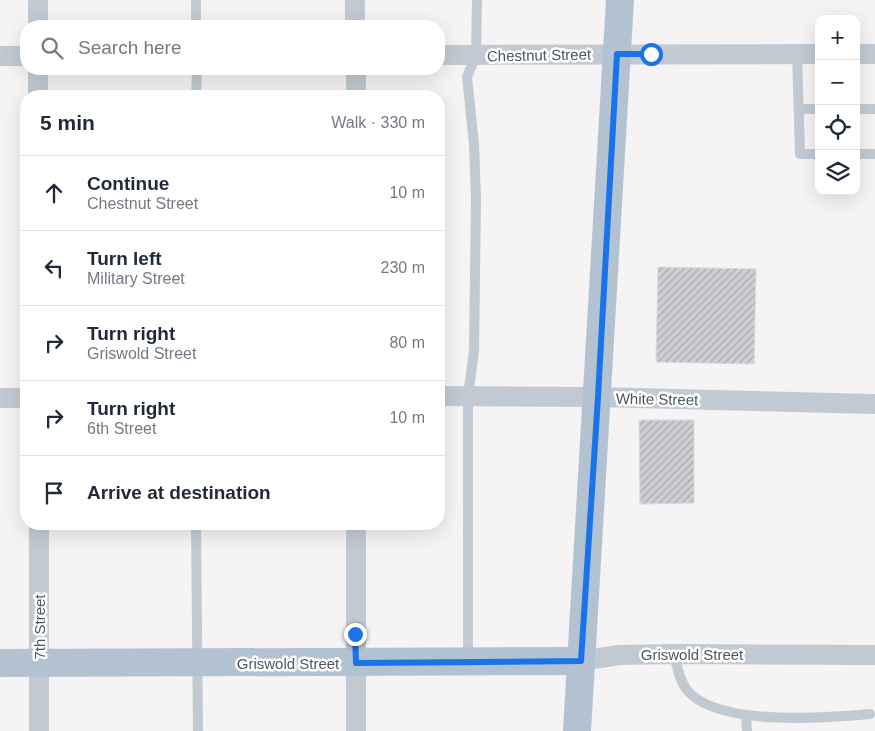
<!DOCTYPE html>
<meta charset="utf-8">
<style>
:root{--surface:#fff;--page:#f6f6f7;--text:#1f2937;--muted:#747a83;--line:#e0e1e3}
body{margin:0;font-family:Arial,sans-serif;background:var(--page);color:var(--text)}
.controls{position:absolute;right:15px;top:15px;display:grid;overflow:hidden;border-radius:10px;box-shadow:0 5px 20px #0002}
.controls button{width:45px;height:45px;display:grid;place-items:center;padding:0;border:0;border-bottom:1px solid var(--line);background:var(--surface);color:var(--text);font:25px sans-serif}
.stop{position:absolute;width:15px;height:15px;margin:-11px;border:4px solid #1a73e8;border-radius:50%;background:#fff}
.stop.end{background:#1a73e8;border-color:#fff;box-shadow:0 1px 5px #0008}
.list{margin:0;padding:0;list-style:none}
h2{display:flex;justify-content:space-between;align-items:center;height:65px;margin:0;padding:0 20px;font-size:21px}
h2 small{font-size:16px;font-weight:400;color:var(--muted)}
.list li{display:grid;grid-template-columns:32px 1fr auto;gap:15px;align-items:center;box-sizing:border-box;height:75px;padding:0 20px;border-top:1px solid var(--line)}
.list b{display:block;font-size:19px;white-space:nowrap}
.list p{margin:0;font-size:16px;white-space:nowrap;color:var(--muted)}
.list em{font-size:16px;font-style:normal;color:var(--muted)}
.icon{flex:none;width:28px;height:28px;fill:none;stroke:currentColor;stroke-width:2;stroke-linecap:round;stroke-linejoin:round}
.map{position:relative;flex:none;width:875px;height:731px;overflow:hidden}
.search{position:absolute;background:var(--surface);box-shadow:0 5px 20px #0002;left:20px;top:20px;width:425px;height:55px;display:flex;align-items:center;gap:12px;box-sizing:border-box;padding:0 18px;border-radius:20px;color:var(--muted);font-size:19px}
.panel{position:absolute;background:var(--surface);box-shadow:0 5px 20px #0002;left:20px;top:90px;width:425px;height:440px;border-radius:20px}
.map>svg:first-child{display:block}
.building{fill:url(#building-hatch);stroke:#d7d9de}
.lines{fill:none;stroke-linecap:round;stroke-linejoin:round}
.lane{stroke:#c1cad2;stroke-width:10}
.street{stroke:#c1cad2;stroke-width:20}
.primary{stroke:#b3c2d1;stroke-width:28}
.route{stroke:#1a73e8;stroke-width:6}
.labels{text-anchor:middle;dominant-baseline:central;stroke-width:5;stroke-linejoin:round;paint-order:stroke}
.street-label{font-size:15px;fill:#4a5661;stroke:#fff}
</style>
<div class="map">
<svg width="875" height="731" viewBox="0 0 875 731">
<defs>
<pattern id="building-hatch" width="6" height="6" patternUnits="userSpaceOnUse" patternTransform="scale(1.25)"><rect width="6" height="6" fill="#cdcfd5"/><path d="M-1 1l2-2M0 6l6-6M5 7l2-2" fill="none" stroke="#a8abb0"/></pattern>
</defs>
<rect width="100%" height="100%" fill="#f5f3f3"/>
<!-- building -->
<g class="building">
<polygon points="658,267 756,269 754,364 656,362"/>
<polygon points="639,420 694,420 694,503 640,504"/>
</g>
<g class="lines">
<!-- lane -->
<g class="lane">
<polyline points="196,0 196,26"/>
<polyline points="797,54 800,154 819,154"/>
<polyline points="196,96 197,69"/>
<polyline points="799,109 819,109"/>
<polyline points="856,109 875,109"/>
<polyline points="856,154 875,154"/>
<polyline points="196,524 198,731"/>
<path d="M674,654C677,666 679,680 687,690C717,727 826,718 870,714"/>
<polyline points="468,659 468,396 474,351 476,199 474,144 467,77 476,55 477,0"/>
<polyline points="746,715 747,731"/>
</g>
<!-- street -->
<g class="street">
<polyline points="38,0 38,26"/>
<polyline points="355,0 355,26"/>
<polyline points="856,54 875,54"/>
<polyline points="439,55 819,54"/>
<polyline points="0,56 26,56"/>
<polyline points="38,69 38,96"/>
<polyline points="356,96 356,69"/>
<polyline points="439,396 598,397 875,404"/>
<polyline points="0,398 26,398"/>
<polyline points="39,524 39,731"/>
<polyline points="581,661 619,655 674,654 875,655"/>
<polyline points="356,731 356,524"/>
</g>
<!-- primary -->
<g class="primary">
<polyline points="0,663 581,661"/>
<polyline points="577,731 620,0"/>
</g>
</g>
<g class="lines">
<!-- route -->
<polyline class="route" points="355,634 356,663 581,661 598,397 617,54 651,54"/>
</g>
<g class="labels">
<!-- street labels -->
<g class="street-label">
<text transform="translate(539 55) rotate(-1)">Chestnut Street</text>
<text transform="translate(657 399) rotate(1)">White Street</text>
<text transform="translate(39 627) rotate(-90)">7th Street</text>
<text x="692" y="654">Griswold Street</text>
<text x="288" y="663">Griswold Street</text>
</g>
</g>
</svg>
<div class="controls">
<button>+</button>
<button>−</button>
<button><svg class="icon" aria-label="locate" viewBox="0 0 24 24"><circle cx="12" cy="12" r="6"/><path d="M12 2v4M12 18v4M2 12h4M18 12h4"/></svg></button>
<button><svg class="icon" aria-label="layers" viewBox="0 0 24 24"><path d="M12 4l9 5-9 5-9-5zM3 14l9 5 9-5"/></svg></button>
</div>
<div class="stop" style="left:651px;top:54px"></div>
<div class="stop end" style="left:355px;top:634px"></div>
<div class="search"><svg class="icon" aria-label="search" viewBox="0 0 24 24"><circle cx="10" cy="10" r="6"/><path d="M15 15l6 6"/></svg>Search here</div>
<section class="panel">
<h2>5 min<small>Walk · 330 m</small></h2>
<ul class="list">
<li><svg class="icon" aria-label="ahead" viewBox="0 0 24 24"><path d="M12 20V5M6 11l6-6 6 6"/></svg><div><b>Continue</b><p>Chestnut Street</p></div><em>10 m</em></li>
<li><svg class="icon" aria-label="left" viewBox="0 0 24 24"><path d="M17 20v-9H6M10 6l-5 5 5 5"/></svg><div><b>Turn left</b><p>Military Street</p></div><em>230 m</em></li>
<li><svg class="icon" aria-label="right" viewBox="0 0 24 24"><path d="M7 20v-9h11M14 6l5 5-5 5"/></svg><div><b>Turn right</b><p>Griswold Street</p></div><em>80 m</em></li>
<li><svg class="icon" aria-label="right" viewBox="0 0 24 24"><path d="M7 20v-9h11M14 6l5 5-5 5"/></svg><div><b>Turn right</b><p>6th Street</p></div><em>10 m</em></li>
<li><svg class="icon" aria-label="arrive" viewBox="0 0 24 24"><path d="M6 21V4h12l-3 4 3 4H6"/></svg><div><b>Arrive at destination</b></div></li>
</ul>
</section>
</div>
